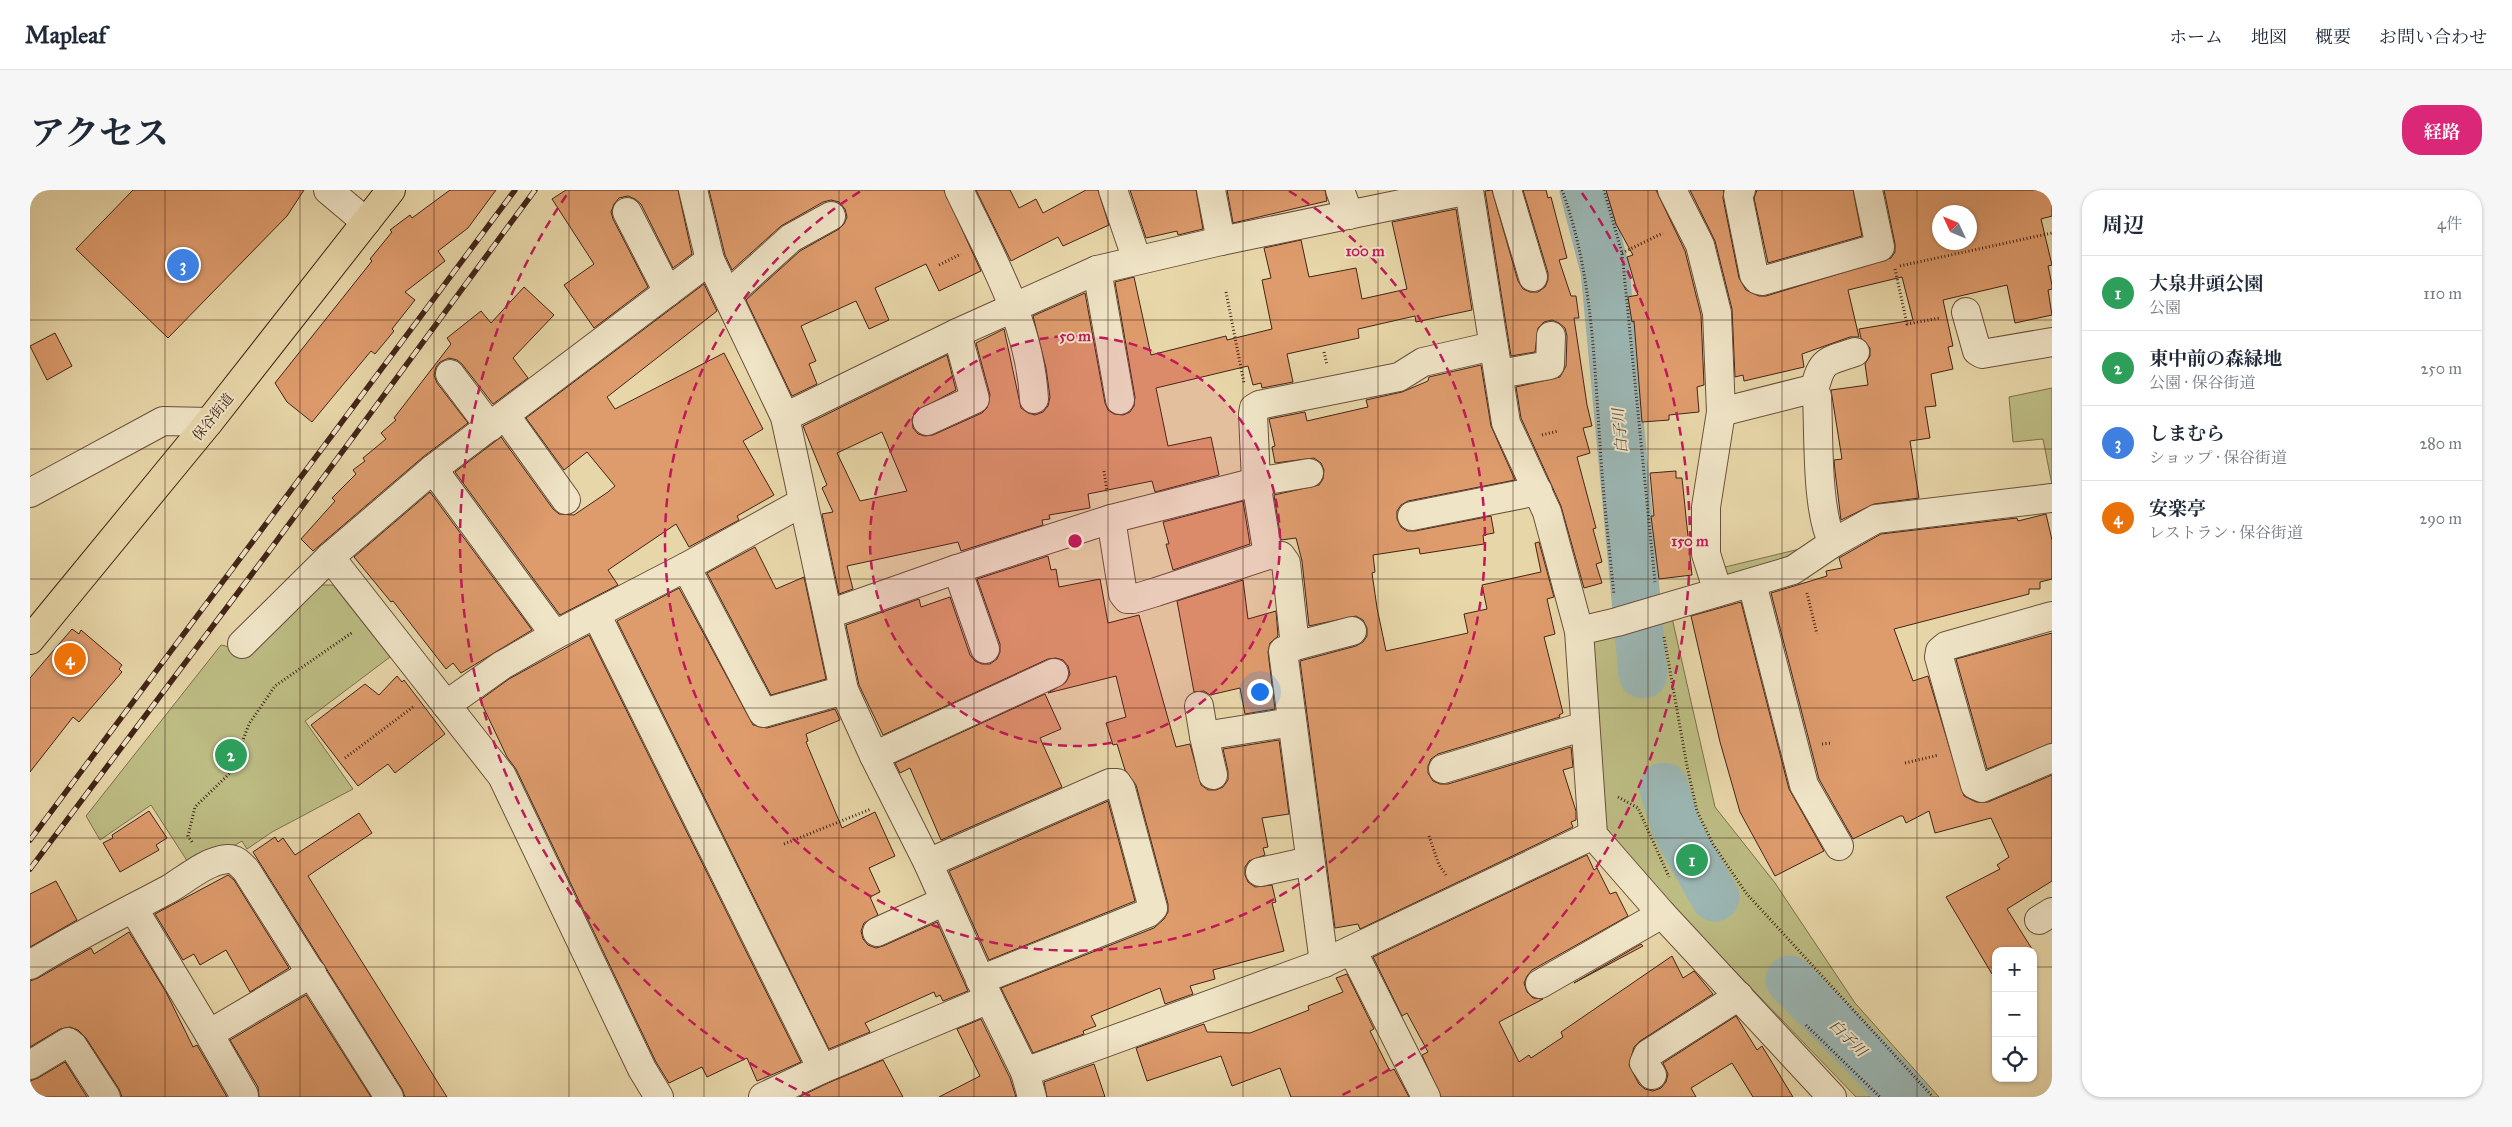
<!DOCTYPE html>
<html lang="ja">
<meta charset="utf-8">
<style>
:root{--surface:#fff;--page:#f6f6f7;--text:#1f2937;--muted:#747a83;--line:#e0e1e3;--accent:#db2777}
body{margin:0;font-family:"IM FELL Great Primer","Noto Serif JP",serif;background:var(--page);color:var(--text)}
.controls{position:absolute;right:15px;bottom:15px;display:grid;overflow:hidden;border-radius:10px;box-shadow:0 1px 4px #0004}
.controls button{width:45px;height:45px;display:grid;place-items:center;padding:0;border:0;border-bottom:1px solid var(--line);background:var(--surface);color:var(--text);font:25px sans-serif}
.compass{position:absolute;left:1902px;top:15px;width:45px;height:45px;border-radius:50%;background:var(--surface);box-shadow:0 1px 4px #0004;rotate:314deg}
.you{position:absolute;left:1229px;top:501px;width:18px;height:18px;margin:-12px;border:4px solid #fff;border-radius:50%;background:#1a73e8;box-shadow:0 0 0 8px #1a73e833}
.badge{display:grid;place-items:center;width:32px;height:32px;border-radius:50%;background:var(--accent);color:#fff;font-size:16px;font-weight:700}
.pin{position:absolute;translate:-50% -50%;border:2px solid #fff;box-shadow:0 1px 5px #0006}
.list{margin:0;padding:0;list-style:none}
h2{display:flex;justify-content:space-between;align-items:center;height:65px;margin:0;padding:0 20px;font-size:21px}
h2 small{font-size:16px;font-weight:400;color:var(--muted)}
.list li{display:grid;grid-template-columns:32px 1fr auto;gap:15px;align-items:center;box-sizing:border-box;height:75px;padding:0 20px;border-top:1px solid var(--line)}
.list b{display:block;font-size:19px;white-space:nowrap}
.list p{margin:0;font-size:16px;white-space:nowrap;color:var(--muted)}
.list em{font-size:16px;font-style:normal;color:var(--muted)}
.icon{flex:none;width:28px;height:28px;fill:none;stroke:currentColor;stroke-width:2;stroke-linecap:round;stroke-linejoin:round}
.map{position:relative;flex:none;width:2022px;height:907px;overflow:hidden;border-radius:20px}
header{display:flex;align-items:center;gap:30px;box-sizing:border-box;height:70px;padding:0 25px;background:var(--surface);border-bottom:1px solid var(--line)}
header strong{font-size:24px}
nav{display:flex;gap:28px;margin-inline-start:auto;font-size:18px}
.intro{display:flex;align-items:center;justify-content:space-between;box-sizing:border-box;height:120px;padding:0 30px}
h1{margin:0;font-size:35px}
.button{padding:12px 22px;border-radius:20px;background:var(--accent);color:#fff;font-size:18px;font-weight:700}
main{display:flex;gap:30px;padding:0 30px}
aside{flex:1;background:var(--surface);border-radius:20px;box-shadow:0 1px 4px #0004}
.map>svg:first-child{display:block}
.green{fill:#bcbc83;stroke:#7f704d}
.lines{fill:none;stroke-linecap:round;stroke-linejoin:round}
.river{stroke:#9bb6b3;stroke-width:49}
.building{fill:#de9b6c;stroke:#422417;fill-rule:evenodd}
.minor-casing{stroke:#6b503b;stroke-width:30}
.major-casing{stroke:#422417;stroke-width:30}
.path{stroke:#422417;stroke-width:3;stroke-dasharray:1 2.5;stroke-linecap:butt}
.minor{stroke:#efe4c6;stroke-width:28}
.major{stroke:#e7d6a8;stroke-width:28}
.rail-casing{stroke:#422417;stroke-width:5.5}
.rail{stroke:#efe4c6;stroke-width:4;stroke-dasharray:11;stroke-linecap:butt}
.grid{fill:none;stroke:#422417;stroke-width:1;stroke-opacity:0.55}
.ring{fill:none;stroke:#c2185b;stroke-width:2.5;stroke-dasharray:9 6}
.labels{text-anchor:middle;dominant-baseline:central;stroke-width:4;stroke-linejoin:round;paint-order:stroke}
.street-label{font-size:14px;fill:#422417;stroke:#efe4c6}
.water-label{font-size:15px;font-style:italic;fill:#58483e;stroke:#efe4c6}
.centre{fill:#c2185b;stroke:#efe4c6;stroke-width:2.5}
.ring-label{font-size:15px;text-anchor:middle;font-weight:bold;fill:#c2185b;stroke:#efe4c6;stroke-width:4;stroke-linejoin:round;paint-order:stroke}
</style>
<header>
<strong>Mapleaf</strong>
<nav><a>ホーム</a><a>地図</a><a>概要</a><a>お問い合わせ</a></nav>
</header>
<div class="intro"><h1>アクセス</h1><a class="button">経路</a></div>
<main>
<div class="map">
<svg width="2022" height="907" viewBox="0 0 2022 907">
<rect width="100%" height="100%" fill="#e7d6a8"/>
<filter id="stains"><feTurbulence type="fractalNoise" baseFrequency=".004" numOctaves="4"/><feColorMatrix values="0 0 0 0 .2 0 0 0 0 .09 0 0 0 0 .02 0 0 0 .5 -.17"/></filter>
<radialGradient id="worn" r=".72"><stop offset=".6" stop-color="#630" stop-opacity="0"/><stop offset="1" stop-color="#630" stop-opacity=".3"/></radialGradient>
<!-- green -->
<g class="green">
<polygon points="2022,198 2022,295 2013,249 1983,252 1979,207"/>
<polygon points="1782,356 1697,392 1691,378"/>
<polygon points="290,395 303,395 360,467 275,531 323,599 242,642 217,659 212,651 163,680 121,615 70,650 56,626 191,455 221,462"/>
<polygon points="1642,428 1685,617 1745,693 1825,813 1909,907 1826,907 1576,647 1562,451"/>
</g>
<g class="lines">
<!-- river -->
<g class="river">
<polyline points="1554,0 1575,80 1613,484"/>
<polyline points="1634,597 1646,638 1685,707"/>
<polyline points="1760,790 1876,907"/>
</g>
</g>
<!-- building -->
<g class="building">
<polygon points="103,0 274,0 257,26 138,148 46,59"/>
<polygon points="420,0 466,0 438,38 408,61 415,71 375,102 385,110 362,139 364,141 345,164 341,161 282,232 257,212 245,193 342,71 340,69 362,42 360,40 380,25 382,28"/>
<polygon points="536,0 648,0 662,64 643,78 611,14 605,9 598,6 589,8 584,14 581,22 583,29 618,97 564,138 534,95 564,74 522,9"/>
<polygon points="679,0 914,0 951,81 909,101 896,74 845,98 859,130 839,139 826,111 771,136 786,171 779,174 787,194 762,206 716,110 770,61 809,39 814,34 817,27 815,19 809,12 801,10 793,12 751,36 702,80 695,65"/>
<polygon points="946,0 980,0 989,18 1006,9 1013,23 1056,0 1068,0 1079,35 1033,56 1028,47 981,71"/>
<polygon points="1100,0 1166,0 1173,39 1148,45 1147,41 1116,48"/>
<polygon points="1197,0 1295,0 1297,11 1203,33"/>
<polygon points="1462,0 1488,91 1493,99 1500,102 1508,102 1515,97 1518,90 1518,83 1493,0 1516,0 1518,8 1521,7 1537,68 1529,70 1541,106 1546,106 1549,128 1544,128 1557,215 1562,236 1553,238 1560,263 1547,267 1566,338 1563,339 1572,372 1566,374 1572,393 1554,398 1531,316 1491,228 1486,197 1530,187 1536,176 1537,146 1535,138 1529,133 1522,130 1514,132 1508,138 1505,162 1481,166 1455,1"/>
<polygon points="1576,0 1626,0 1655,61 1671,125 1674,195 1667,197 1669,222 1639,225 1639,230 1612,232 1604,131 1602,132 1598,107 1608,105 1597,67 1603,65 1586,34"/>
<path d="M1660,0H1694L1693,8L1709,88L1716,100L1729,106H1736L1861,68L1865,62V54L1854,0H2022V26L2011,29L2022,75L2018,76L2022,95V99L2018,100L2022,125L1985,133L1977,95L1913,110L1923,156L1918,157L1923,179L1901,184L1906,216L1895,217L1900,248L1880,251L1889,308L1844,314L1811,330L1805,281L1804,270L1812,269L1801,200L1838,195L1835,174L1840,166V158L1831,148L1829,139L1883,130L1872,87L1818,100L1829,147H1820L1772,164L1774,177L1714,191L1713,185L1705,187L1702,119L1685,51ZM1910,22H1940V52H1910Z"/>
<polygon points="1727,0 1823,0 1832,46 1738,73 1724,8"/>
<path d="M1426,19L1442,120L1386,132L1385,126L1328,139L1329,148L1257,164L1263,192L1232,198L1231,193L1223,195L1218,176L1126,198L1138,256L1181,247L1189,285L1125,302L1122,291L1058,304L1060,318L1019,325L1020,329L1012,330L1013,335L931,361L928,352L817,376L823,399L809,404L792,324L803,322L792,298L797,295L773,236L917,165L926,200L885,222L882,229L883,238L888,244L895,246L903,245L952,223L957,218L960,205L946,153L974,139L991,218L998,223L1005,225L1013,222L1018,216L1020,207L1016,178L1003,126L1055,103L1075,213L1078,220L1084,224L1093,225L1100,222L1104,216L1105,207L1085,92L1104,87L1121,165L1196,146L1197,150L1242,139L1232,90L1241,88L1234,58L1271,50L1279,87L1326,78L1332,109L1377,99L1362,32ZM852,242L877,301L830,311L807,263Z"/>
<polygon points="674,94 687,121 577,207 585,219 694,163 733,239 713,251 744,305 707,326 709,330 659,357 646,334 578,380 588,395 530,425 425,282 471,247 523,319 529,324 544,325 578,302 585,296 557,262 534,280 496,228"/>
<polygon points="494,97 524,125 483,168 498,188 463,214 432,174 427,170 419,168 410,172 406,177 404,185 407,193 438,233 393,267 283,361 271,349 305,311 302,308 326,284 323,280 335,271 333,268 356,249 351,243 366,230 364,228 421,154 417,148 451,121 461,133"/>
<polygon points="25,143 42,176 17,190 0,156"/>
<polygon points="1451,175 1461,236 1485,290 1378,311 1371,315 1367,321 1367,329 1371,337 1377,341 1385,341 1461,326 1464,343 1453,345 1454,354 1390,364 1389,358 1343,365 1345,382 1342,383 1347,418 1356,461 1438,443 1434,424 1457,419 1452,395 1511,382 1505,353 1509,352 1524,407 1517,409 1525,444 1514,447 1533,523 1529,525 1530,527 1408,564 1401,569 1398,576 1398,583 1403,591 1410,594 1418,594 1541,557 1543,577 1533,580 1546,621 1546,630 1541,632 1543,637 1330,739 1328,734 1305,738 1270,471 1326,456 1333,452 1337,446 1337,438 1333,430 1326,426 1279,436 1272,371 1266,348 1251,350 1244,305 1289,295 1293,289 1294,280 1291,273 1284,268 1245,273 1242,257 1245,256 1239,229 1275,222 1277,231 1338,217 1336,210 1372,202 1398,191 1399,187"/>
<polygon points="1646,281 1646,288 1652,288 1662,385 1629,389 1621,326 1624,326 1620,283"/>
<polygon points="400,302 502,440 431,483 423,473 416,479 363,411 361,412 324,367"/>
<polygon points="1213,311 1220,354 1143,380 1136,354 1139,354 1133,332"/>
<polygon points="2016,324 2022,350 2022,389 2010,392 2010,399 1999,399 1999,404 1864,439 1883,491 1898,486 1934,606 1946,612 1958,612 2022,585 2022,691 1977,719 2002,759 1966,761 1966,782 1962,784 1916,707 1970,679 1967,675 1979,667 1961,628 1905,643 1899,621 1876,633 1873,626 1870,626 1823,649 1789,589 1741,403 1797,386 1796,381 1812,378 1809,368 1851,344 1987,328 1988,331"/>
<polygon points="725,357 746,399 774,387 796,489 741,505 677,383"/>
<polygon points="1018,366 1021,380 1026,379 1029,397 1070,389 1078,433 1109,425 1146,557 1160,554 1171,595 1178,600 1186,600 1193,597 1198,590 1198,581 1193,559 1249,550 1259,624 1232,628 1238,657 1233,658 1235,665 1219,671 1215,677 1215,685 1218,692 1225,697 1242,695 1246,712 1242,713 1254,761 1183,780 1185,789 1160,796 1163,804 1135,814 1130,798 1061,826 1066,836 1053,841 1054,844 1003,863 971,798 1124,738 1134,729 1138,722 1138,714 1106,595 1095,580 1087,554 1083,555 1076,533 1096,527 1086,486 1018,503 1036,492 1040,484 1038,476 1033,470 1026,468 1018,469 853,545 829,495 816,435 889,409 891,417 920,407 940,465 945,471 952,474 960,474 967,469 970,462 970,454 947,389"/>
<polygon points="1213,390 1218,429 1246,421 1248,446 1240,453 1238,462 1245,519 1215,524 1210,498 1180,505 1174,501 1164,502 1147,411"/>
<polygon points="649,398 723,535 737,538 805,519 810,530 776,544 778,551 776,552 812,638 845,622 865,666 839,678 850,702 840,707 848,725 834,733 831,741 833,749 838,755 846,758 853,756 907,732 938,801 913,811 910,805 906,807 904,802 835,833 840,842 799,859 587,431"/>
<polygon points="1711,412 1759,599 1794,661 1745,686 1710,622 1690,552 1661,426"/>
<polygon points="42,439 49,444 51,440 92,475 89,479 92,482 49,532 43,527 0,582 0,488"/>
<polygon points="2022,443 2022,553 1957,579 1926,469"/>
<polygon points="559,445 771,872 746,883 727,891 717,868 677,887 672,877 639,893 626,872 486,579 477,567 450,510 479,489"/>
<polygon points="367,486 372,492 374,490 415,544 365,583 358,574 328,596 281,535 335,494 349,505"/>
<polygon points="1015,504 1031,539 1010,548 1032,597 911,650 880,578 870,583 865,573"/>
<polygon points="1078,611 1105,711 959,770 919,681"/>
<polygon points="119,621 137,648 126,655 129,660 90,682 73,653 83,648 82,645"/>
<polygon points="329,623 342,643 278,686 417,907 375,907 372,899 223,662 245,647 248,652 253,648 265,665"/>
<polygon points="1557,665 1564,680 1567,678 1580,704 1586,702 1598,726 1502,780 1497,786 1494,793 1497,802 1503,808 1513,809 1469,832 1489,872 1499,865 1501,868 1533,847 1531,842 1642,766 1653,788 1664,781 1683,804 1610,851 1604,857 1599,875 1609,894 1615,899 1623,901 1631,898 1636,892 1638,884 1633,873 1706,826 1727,860 1732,856 1763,907 1723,907 1702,873 1661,898 1666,907 1411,907 1392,865 1398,862 1377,823 1372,826 1343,767"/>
<polygon points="198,685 204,690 259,778 220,802 196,760 170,775 164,764 153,770 125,724"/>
<polygon points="26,691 47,730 0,757 0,704"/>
<polygon points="99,742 136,802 163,857 167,855 197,907 92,907 89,899 56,848 48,840 40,837 30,839 0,857 0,791 8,788 61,758 64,764"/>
<polygon points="1611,754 1613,756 1544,793"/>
<polygon points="1317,784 1344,839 1340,841 1360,881 1364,879 1379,907 1261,907 1250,878 1202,896 1191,866 1117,891 1106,858 1174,834 1177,842 1220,843 1279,820 1278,816 1313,802 1306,788"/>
<polygon points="276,805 341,907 229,907 228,897 200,850"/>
<polygon points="951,829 980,888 986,907 909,907 950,886 927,839"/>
<polygon points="853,870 873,907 769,907 798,893"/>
<polygon points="35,872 57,907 0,907 0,891 8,888"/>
<polygon points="1064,874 1075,907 1017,907 1014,892"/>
</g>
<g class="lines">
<defs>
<g id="minor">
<polyline points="298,0 336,32"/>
<polyline points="663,0 680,70 755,227 814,500 844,566 898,673 959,809 995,882 1002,907"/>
<path d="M929,0C961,67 1000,133 1004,209"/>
<polyline points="1083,0 1107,70"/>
<polyline points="1181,0 1191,51"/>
<polyline points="1310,0 1319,25"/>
<polyline points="1439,0 1476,233 1517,322 1549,441 1563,645 1632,724 1802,907"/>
<polyline points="1477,0 1503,87"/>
<polyline points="1642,0 1670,55 1687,123 1691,222 1676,317 1676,364 1688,402"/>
<polyline points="1711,0 1708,5 1724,85 1728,90 1732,91 1850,57 1838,0"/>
<polyline points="597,22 638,102"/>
<polyline points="1067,80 1090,210"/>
<polyline points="698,105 761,48 801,26"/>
<polyline points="1936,122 1947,161 1952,164 2022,152"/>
<polyline points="420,184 460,237"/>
<polyline points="1469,184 1520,175 1521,146"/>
<path d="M1784,201C1792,169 1795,172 1825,162"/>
<path d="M1691,222L1778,200L1784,201L1787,206C1789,244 1786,322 1803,353"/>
<polyline points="475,225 536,310"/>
<polyline points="755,227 927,143 1067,80 1191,51 1439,0"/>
<polyline points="897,231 945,209 927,143"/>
<polyline points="403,279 525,445"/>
<polyline points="0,303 133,231 179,232"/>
<polyline points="1382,326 1508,301"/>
<polyline points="1081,329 1226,292 1279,283"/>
<polyline points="1238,365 1226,292 1223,224 1224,218 1229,215 1369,187 1393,172 1463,156"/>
<polyline points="656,377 733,523 814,500"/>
<polyline points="927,379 955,459"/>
<polyline points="1722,393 1774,595 1809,656"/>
<polyline points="566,424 792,879"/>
<polyline points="799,424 927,379 1081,329 1093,404 1097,409 1103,409 1126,402 1238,365 1251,366 1256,373 1265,456 1253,461 1294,773"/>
<polyline points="2022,426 1916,456 1910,461 1909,467 1945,595 1952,598 2022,568"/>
<polyline points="1549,441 1587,432 1763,380 1803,353 1846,329 2022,308"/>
<polyline points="212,454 300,367"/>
<polyline points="1265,456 1322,441"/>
<polyline points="416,515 471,476 525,445 656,377 773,312"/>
<polyline points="1169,516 1174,546 1262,532"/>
<polyline points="1174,546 1183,585"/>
<polyline points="844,566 1024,483"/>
<polyline points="1413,579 1555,536"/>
<polyline points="898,673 1080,593 1087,593 1091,599 1123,718 1118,723 950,790"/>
<polyline points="1230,682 1280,671"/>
<polyline points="103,718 179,844 282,783"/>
<polyline points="2009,730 2022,722"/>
<polyline points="847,742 915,711"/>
<polyline points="1322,760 1396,907"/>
<path d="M0,775C45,747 92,724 139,699C156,689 176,671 197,669C205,668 210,674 216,680L359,907"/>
<polyline points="1510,794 1632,724"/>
<polyline points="179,844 214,905"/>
<polyline points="0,875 38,852 43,856 76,907"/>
<polyline points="995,882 1294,773 1563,645"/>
<polyline points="1622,885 1614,873 1618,864 1709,806"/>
<polyline points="629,907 612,879 472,586 300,367 403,279 680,70"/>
<polyline points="733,907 792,879 959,809"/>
</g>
<polyline id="major" points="0,450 179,232 361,0"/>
</defs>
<!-- minor casing -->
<use href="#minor" class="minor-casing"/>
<!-- major casing -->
<use href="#major" class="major-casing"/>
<!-- path -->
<g class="path">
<path d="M1532,0C1562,81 1564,169 1570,254C1573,304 1579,355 1584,405"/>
<polyline points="1574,0 1592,63 1625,392"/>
<polyline points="1592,63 1633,43"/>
<polyline points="909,75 931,64"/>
<polyline points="1870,76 2022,43"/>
<polyline points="1865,79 1877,134 1910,128"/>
<polyline points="1196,102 1214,193"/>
<polyline points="1294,162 1297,175"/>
<polyline points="1512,245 1528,241"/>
<polyline points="1074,281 1077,302"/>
<polyline points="1777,403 1787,444"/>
<polyline points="1634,447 1657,576 1667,621 1683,654 1716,703 1903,907"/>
<polyline points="1792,554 1801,553"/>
<polyline points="315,568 383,517"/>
<polyline points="1875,573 1909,565"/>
<polyline points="1588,607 1608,618 1639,687"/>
<polyline points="1399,646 1409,675 1416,685"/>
<polyline points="162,652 158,646 165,617 201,582 219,534 245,496 323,442"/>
<polyline points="754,654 841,619"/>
<polyline points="1776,835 1850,907"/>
</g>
<!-- minor -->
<use href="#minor" class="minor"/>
<!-- major -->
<use href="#major" class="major"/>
<defs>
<g id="rail">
<polyline points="0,650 485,0"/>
<polyline points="0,679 237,364 505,0"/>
</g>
</defs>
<!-- rail casing -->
<use href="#rail" class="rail-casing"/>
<!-- rail -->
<use href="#rail" class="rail"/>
</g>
<!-- grid -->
<path class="grid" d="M135,0V907M270,0V907M404,0V907M539,0V907M674,0V907M809,0V907M944,0V907M1078,0V907M1213,0V907M1348,0V907M1483,0V907M1618,0V907M1752,0V907M1887,0V907M0,130H2022M0,259H2022M0,389H2022M0,518H2022M0,648H2022M0,777H1966M2003,777H2022"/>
<!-- distance rings -->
<circle cx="1045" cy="351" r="205" fill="#c2185b" fill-opacity=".12"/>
<g class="ring">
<circle cx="1045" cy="351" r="205"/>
<path d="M1259 1A410 410 0 1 1 831 1"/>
<path d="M780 906A615 615 0 0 1 538 3M1552 3A615 615 0 0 1 1310 906"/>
</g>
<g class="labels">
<!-- street labels -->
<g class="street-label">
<text transform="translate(183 227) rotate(-51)">保谷街道</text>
</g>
<!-- water labels -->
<g class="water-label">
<text transform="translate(1590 241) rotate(-95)">白子川</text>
<text transform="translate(1818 848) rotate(45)">白子川</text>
</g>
</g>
<circle cx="1045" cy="351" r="8" class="centre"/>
<g class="ring-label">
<text x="1335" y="66">100 m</text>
<text x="1045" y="151">50 m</text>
<text x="1660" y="356">150 m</text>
</g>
<rect width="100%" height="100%" filter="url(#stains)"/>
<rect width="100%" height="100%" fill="url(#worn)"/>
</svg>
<div class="controls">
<button>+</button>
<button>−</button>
<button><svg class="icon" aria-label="locate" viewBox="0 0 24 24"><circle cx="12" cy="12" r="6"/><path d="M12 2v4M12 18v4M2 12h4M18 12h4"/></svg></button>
</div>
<svg class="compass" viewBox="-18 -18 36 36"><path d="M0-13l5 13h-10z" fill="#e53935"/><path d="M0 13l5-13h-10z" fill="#747a83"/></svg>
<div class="you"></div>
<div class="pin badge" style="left:1662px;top:670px;background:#2e9e5b">1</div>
<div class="pin badge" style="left:201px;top:565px;background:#2e9e5b">2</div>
<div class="pin badge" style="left:153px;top:75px;background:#3f7fe0">3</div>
<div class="pin badge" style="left:40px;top:469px;background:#e8710a">4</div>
</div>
<aside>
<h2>周辺<small>4件</small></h2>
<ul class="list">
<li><span class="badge" style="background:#2e9e5b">1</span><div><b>大泉井頭公園</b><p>公園</p></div><em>110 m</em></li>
<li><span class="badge" style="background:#2e9e5b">2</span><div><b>東中前の森緑地</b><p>公園 · 保谷街道</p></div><em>250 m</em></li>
<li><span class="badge" style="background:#3f7fe0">3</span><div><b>しまむら</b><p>ショップ · 保谷街道</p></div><em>280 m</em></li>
<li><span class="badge" style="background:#e8710a">4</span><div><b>安楽亭</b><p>レストラン · 保谷街道</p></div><em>290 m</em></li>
</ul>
</aside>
</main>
